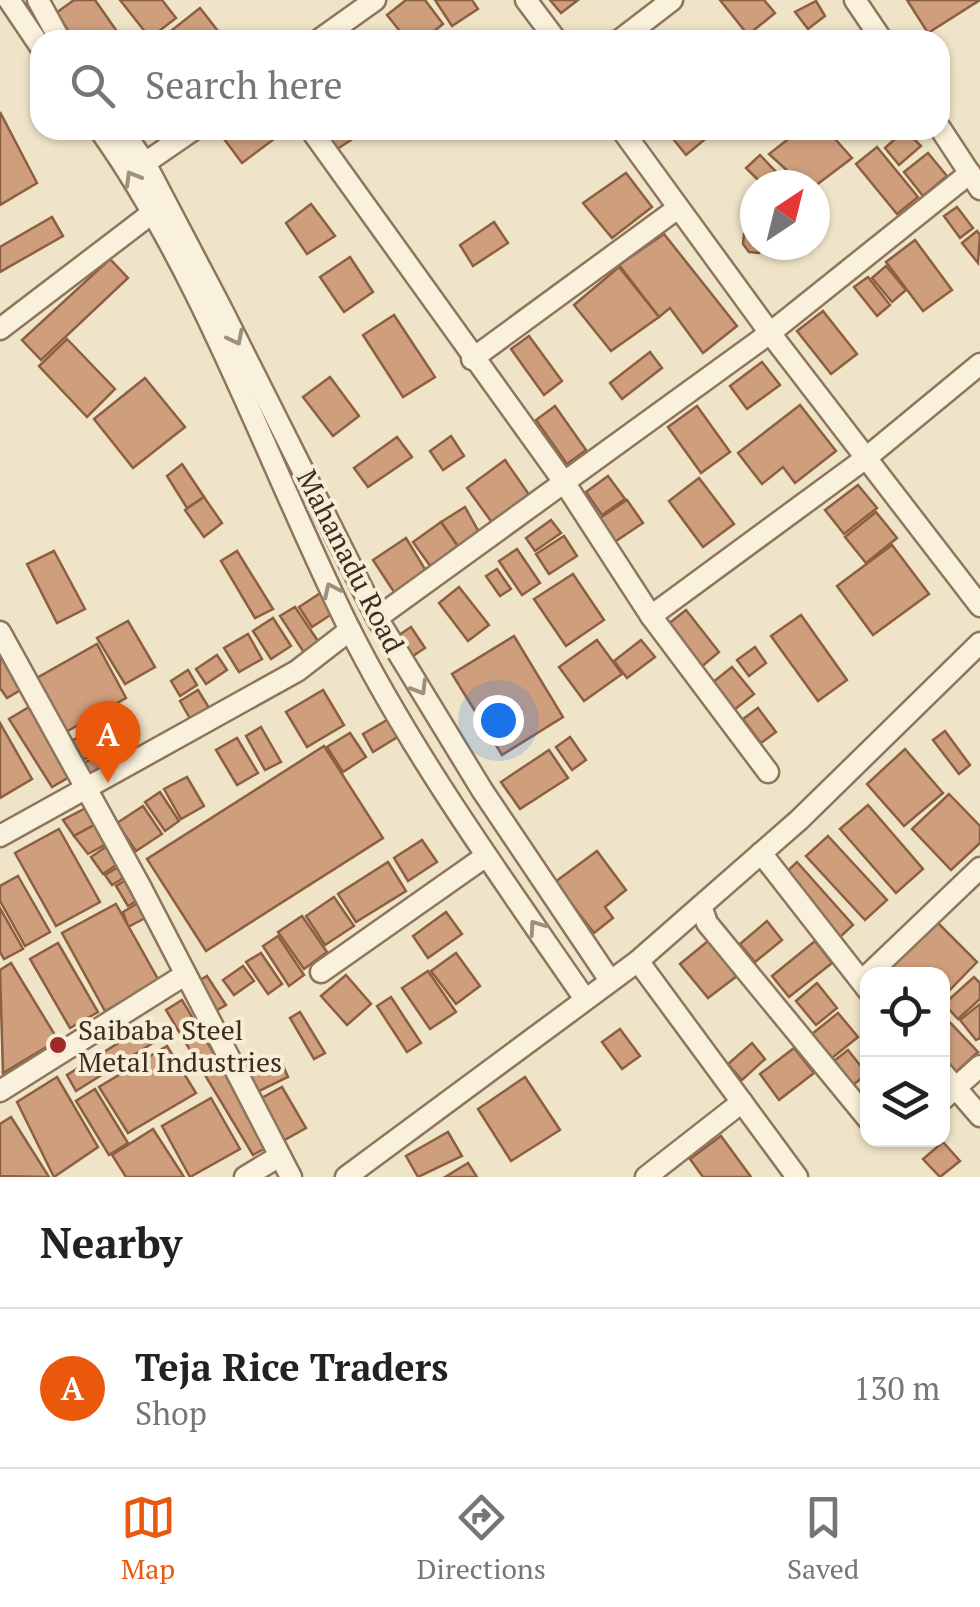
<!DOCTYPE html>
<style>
:root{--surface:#fff;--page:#f6f6f6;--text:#222;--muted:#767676;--line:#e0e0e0;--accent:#ea580c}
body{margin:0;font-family:"PT Serif",serif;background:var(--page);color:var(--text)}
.controls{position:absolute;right:30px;bottom:30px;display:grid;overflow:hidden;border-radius:20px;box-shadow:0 2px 8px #0004}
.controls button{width:90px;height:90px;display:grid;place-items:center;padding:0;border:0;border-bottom:2px solid var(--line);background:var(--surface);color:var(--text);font:50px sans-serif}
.compass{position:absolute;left:740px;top:170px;width:90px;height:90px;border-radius:50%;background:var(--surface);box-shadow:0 2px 8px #0004;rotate:35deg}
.you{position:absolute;left:498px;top:720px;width:35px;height:35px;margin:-25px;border:8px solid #fff;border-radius:50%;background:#1a73e8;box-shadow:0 0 0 15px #1a73e833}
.badge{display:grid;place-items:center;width:65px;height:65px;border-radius:50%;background:var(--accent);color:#fff;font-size:32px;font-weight:700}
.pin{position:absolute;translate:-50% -82px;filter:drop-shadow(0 2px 5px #0008)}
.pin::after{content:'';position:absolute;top:52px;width:35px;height:30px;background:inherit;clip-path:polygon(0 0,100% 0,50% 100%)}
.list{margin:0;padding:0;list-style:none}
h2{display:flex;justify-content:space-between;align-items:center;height:130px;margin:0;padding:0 40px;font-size:42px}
h2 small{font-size:32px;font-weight:400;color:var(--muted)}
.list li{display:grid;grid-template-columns:65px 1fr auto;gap:30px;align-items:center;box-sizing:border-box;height:160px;padding:0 40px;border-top:2px solid var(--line)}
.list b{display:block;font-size:38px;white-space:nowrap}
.list p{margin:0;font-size:32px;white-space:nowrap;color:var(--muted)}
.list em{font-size:32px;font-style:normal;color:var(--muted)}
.icon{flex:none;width:55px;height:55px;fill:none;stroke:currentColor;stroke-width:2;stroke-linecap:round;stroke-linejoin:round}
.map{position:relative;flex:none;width:980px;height:1177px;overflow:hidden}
.search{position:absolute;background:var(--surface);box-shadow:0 2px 8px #0004;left:30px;right:30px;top:30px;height:110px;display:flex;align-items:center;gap:25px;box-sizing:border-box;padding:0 35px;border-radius:30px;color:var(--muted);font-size:38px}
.sheet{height:290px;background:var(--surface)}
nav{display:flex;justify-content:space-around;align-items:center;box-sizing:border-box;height:140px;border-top:2px solid var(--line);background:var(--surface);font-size:28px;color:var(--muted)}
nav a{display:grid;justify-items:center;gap:5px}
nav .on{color:var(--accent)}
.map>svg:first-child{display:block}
.building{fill:#cf9f7d;stroke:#8d5f41;stroke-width:2.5}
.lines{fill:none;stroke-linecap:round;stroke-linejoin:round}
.minor-casing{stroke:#8d765c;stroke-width:25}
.minor{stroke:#faf1dc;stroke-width:20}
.oneway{stroke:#9c907e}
.poi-dot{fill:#9e2a2b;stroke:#f7eed8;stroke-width:4}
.labels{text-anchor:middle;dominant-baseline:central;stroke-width:8;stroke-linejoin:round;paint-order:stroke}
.street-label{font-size:28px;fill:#3d2e20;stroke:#f7eed8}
.poi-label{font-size:28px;fill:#3d2e20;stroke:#f7eed8;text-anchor:start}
</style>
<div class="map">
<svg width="980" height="1177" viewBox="0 0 980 1177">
<rect width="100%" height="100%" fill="#f0e4c8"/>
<!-- building -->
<g class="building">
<polygon points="74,0 95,0 123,40 75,40 56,13"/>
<polygon points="120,0 162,0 176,18 150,38"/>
<polygon points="406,0 425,0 443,24 423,40 407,40 387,15"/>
<polygon points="435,0 472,0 478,9 452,26"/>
<polygon points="550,0 578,0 561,13"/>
<polygon points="720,0 764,0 775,13 748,35"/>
<polygon points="907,0 980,0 928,33"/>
<polygon points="816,1 825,16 808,29 795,12"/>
<polygon points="200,8 225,40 163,40 162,38"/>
<polygon points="0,112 37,183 0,205"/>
<polygon points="267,130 274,139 242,163 218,131"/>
<polygon points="314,130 344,130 351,140 331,153"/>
<polygon points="666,130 716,130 686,155"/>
<polygon points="800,130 827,130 852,158 815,186 803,185 769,154"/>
<polygon points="905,130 921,146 899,165 885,148"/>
<polygon points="877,147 918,197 897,214 856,164"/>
<polygon points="928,153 947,176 923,196 904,172"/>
<polygon points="760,155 779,175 769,185 763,185 746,168"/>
<polygon points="626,173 652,207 612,238 583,203"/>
<polygon points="311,204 335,236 307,254 286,223"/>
<polygon points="957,207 973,228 960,238 944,216"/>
<polygon points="52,217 63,236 0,272 0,247"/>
<polygon points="494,222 508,243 473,266 460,245"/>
<polygon points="752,228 755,245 767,245 759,253 749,252 743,244 744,234"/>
<polygon points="977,231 980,235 978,263 962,243"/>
<polygon points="664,234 737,326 703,353 670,308 659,317 619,265"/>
<polygon points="915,240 952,290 923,311 886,262"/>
<polygon points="350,257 373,292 344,312 320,277"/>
<polygon points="110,259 128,278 41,360 22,340"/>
<polygon points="886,266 906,290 892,302 872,278"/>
<polygon points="619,267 659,317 611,351 574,305"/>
<polygon points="868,277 890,305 877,316 854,287"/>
<polygon points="823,311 857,354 831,374 797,331"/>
<polygon points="394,315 435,377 403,397 363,335"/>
<polygon points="529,336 562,381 544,395 511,349"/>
<polygon points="67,339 115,389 87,417 39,366"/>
<polygon points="650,352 662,368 622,399 610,383"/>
<polygon points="762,362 780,385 747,409 730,386"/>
<polygon points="330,377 359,416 333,436 303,397"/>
<polygon points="145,378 185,427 133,468 94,419"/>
<polygon points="800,405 836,451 795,483 783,467 762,484 738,453"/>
<polygon points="555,406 586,450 567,464 536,420"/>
<polygon points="697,406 730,452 701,473 668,427"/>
<polygon points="451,436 464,456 443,470 430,451"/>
<polygon points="397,437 412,457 368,487 354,468"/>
<polygon points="505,460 530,496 493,524 467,488"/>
<polygon points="182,464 204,497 187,508 167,476"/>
<polygon points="608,476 625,499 602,515 586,492"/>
<polygon points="699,478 734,524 703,547 669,501"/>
<polygon points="858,485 877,508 844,534 825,510"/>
<polygon points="204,497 222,523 204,537 185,510"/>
<polygon points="627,500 643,523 613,543 597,520"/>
<polygon points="465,507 480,534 459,548 441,522"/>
<polygon points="876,512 897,538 866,563 845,537"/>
<polygon points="551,520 561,533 535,551 526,538"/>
<polygon points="441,522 459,548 431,567 413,542"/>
<polygon points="564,536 577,556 549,574 536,554"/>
<polygon points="406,538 428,574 396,595 373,560"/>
<polygon points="892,545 929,594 873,635 837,586"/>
<polygon points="517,549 540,583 522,595 499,561"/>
<polygon points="54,551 85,609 57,623 27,564"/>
<polygon points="237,551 273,609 255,618 221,561"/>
<polygon points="497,569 511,589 500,596 486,576"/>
<polygon points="573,574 604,620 566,646 534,599"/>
<polygon points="459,587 489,625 468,641 439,603"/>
<polygon points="322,592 335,612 312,627 299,607"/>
<polygon points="295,607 320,644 305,654 280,616"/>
<polygon points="686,610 719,652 700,668 667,625"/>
<polygon points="801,615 847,680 818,701 771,636"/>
<polygon points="273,618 291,646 271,659 253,631"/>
<polygon points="128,621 155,667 125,684 97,638"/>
<polygon points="411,627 425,648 413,656 399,635"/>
<polygon points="248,634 262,659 239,672 224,648"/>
<polygon points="514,636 563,717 502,755 452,674"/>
<polygon points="597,640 622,674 584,701 559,667"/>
<polygon points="641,640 655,657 627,678 614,661"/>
<polygon points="97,644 126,698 64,733 35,679"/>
<polygon points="755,647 766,663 749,676 737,660"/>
<polygon points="217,655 227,670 206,684 196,669"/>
<polygon points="0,656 22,689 7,698 0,688"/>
<polygon points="732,667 754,694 734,710 712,683"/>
<polygon points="188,670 197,685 180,696 171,681"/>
<polygon points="198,690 211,711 192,722 180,701"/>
<polygon points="323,690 344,725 307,747 286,712"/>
<polygon points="29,707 71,776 52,787 9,719"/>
<polygon points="758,708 776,732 761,743 743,719"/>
<polygon points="118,715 129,734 79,762 68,743"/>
<polygon points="394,716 404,733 373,752 363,734"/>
<polygon points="0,723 32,779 0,798"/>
<polygon points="261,727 281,762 265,770 246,736"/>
<polygon points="945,731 970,765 959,774 933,740"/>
<polygon points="350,733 366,757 343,772 327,747"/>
<polygon points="570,737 586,760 572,770 556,747"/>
<polygon points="237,738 258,773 237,785 216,750"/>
<polygon points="123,740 133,757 91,782 81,765"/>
<polygon points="324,746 383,838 206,951 147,859"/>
<polygon points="905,749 943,793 904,826 867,784"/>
<polygon points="549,750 568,778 520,809 501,782"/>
<polygon points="187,777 204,806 181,819 164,789"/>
<polygon points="160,792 179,821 165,831 145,802"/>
<polygon points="949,794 980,826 980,843 951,870 912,829"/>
<polygon points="868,805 923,869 896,893 840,829"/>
<polygon points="143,806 162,834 136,851 117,823"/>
<polygon points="86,808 96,824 74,836 63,820"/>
<polygon points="96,824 108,843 88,854 74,836"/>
<polygon points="59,829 100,902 56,926 15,853"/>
<polygon points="828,836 887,900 865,920 806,856"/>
<polygon points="422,840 437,862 408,881 394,858"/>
<polygon points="107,846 119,863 103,874 91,857"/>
<polygon points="597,851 626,890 605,907 613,918 594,933 555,882"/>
<polygon points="388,862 406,891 356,922 338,894"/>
<polygon points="797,862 853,925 838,939 782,876"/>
<polygon points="123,864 130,874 112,885 105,875"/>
<polygon points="18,876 50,932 25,946 0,901 0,886"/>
<polygon points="131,877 143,897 128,906 116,886"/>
<polygon points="334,897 354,926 325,945 306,916"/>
<polygon points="143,900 149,916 128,927 123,912"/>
<polygon points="116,904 159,981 105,1011 62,933"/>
<polygon points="0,908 23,949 4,959 0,952"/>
<polygon points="446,912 462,934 428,958 413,936"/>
<polygon points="302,916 327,952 304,969 278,932"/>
<polygon points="935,920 977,962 942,998 942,974 883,974"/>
<polygon points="767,921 782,940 755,962 740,944"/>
<polygon points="278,936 304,975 289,986 263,946"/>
<polygon points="708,941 737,976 708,998 680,964"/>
<polygon points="815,941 832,963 789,997 772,976"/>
<polygon points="58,943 98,1012 70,1028 30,959"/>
<polygon points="261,953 282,984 268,994 246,962"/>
<polygon points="456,953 480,986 456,1004 431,971"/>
<polygon points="11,963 58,1040 3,1073 0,970"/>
<polygon points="243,966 254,981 234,995 223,980"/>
<polygon points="428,971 456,1012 430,1029 402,988"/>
<polygon points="346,975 371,1004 347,1025 321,996"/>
<polygon points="207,976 226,1005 210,1014 192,985"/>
<polygon points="974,977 980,983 980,999 958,1019 944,1004"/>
<polygon points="817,983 837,1008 816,1025 796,1001"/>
<polygon points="391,997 421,1043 407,1052 377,1006"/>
<polygon points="182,1000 269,1146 253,1155 166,1010"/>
<polygon points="980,1004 980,1038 976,1040 960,1020"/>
<polygon points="300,1012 325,1053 314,1059 290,1018"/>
<polygon points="838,1013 858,1037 832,1058 812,1034"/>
<polygon points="942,1014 978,1052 956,1072 942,1057"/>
<polygon points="149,1024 159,1039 76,1091 67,1075"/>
<polygon points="620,1029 640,1056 622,1069 602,1042"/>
<polygon points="752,1043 765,1059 742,1080 728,1064"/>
<polygon points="167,1046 196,1093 128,1133 99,1087"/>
<polygon points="794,1048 814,1073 779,1100 760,1074"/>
<polygon points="848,1050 867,1074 849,1088 830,1064"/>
<polygon points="280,1059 288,1077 257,1092 249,1075"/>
<polygon points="57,1077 98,1147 54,1177 17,1102"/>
<polygon points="525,1077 560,1130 511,1161 478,1109"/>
<polygon points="282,1087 306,1128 281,1142 258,1100"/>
<polygon points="95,1089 128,1143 109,1155 76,1101"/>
<polygon points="211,1098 240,1149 190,1177 162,1126"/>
<polygon points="11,1117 49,1177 0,1176 0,1124"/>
<polygon points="153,1129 184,1177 126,1177 112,1155"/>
<polygon points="448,1132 462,1156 418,1177 406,1156"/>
<polygon points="721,1136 751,1177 703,1177 690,1159"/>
<polygon points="943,1142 960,1161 940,1177 923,1159"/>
<polygon points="468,1163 477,1177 445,1177"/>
</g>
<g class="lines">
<defs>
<g id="minor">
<polyline points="9,0 40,46"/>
<polyline points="38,0 60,40"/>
<polyline points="526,0 556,40"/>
<polyline points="855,0 882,40"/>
<polyline points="319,40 375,0"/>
<polyline points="620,40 672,0"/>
<polyline points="940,128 980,189"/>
<path d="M100,130C204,277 268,464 348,626C412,754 504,881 585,999"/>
<polyline points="122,130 145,163 220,306 377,618 482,790 609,979"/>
<polyline points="311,130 564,482 651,616 768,772"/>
<polyline points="622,130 770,333 980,606"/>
<polyline points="145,163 193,130"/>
<polyline points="0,329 160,207"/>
<polyline points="472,359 678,208"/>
<polyline points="651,616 866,458 980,364"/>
<polyline points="377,618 770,333 970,173"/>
<polyline points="0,632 140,886 291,1177"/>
<polyline points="0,836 297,671 350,630"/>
<polyline points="761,853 868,990"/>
<polyline points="701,906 707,923 868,1119"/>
<polyline points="638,961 797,1177"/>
<polyline points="321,972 486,856"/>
<polyline points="869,974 980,868"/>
<polyline points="942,1072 980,1116"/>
<polyline points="0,1091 183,976"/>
<polyline points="942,1100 980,1066"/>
<polyline points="245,1177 278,1157"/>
<polyline points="346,1177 638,961 799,820 980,643"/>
<polyline points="646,1177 742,1102"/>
</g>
</defs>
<!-- minor casing -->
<use href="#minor" class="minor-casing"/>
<!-- minor -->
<use href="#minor" class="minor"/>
</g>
<!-- one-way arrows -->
<defs><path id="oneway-chevron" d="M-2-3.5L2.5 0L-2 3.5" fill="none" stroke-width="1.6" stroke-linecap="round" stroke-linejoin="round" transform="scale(2.5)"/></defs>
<g class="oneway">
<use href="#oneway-chevron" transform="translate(132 178) rotate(-120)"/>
<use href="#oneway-chevron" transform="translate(236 338) rotate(63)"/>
<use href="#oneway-chevron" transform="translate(331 590) rotate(-115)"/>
<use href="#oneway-chevron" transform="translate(420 688) rotate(59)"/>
<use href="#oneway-chevron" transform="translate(536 927) rotate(-125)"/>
</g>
<!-- markers -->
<circle class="poi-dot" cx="58" cy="1045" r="10"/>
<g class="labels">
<!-- street labels -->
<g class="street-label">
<text transform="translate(351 561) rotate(63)">Mahanadu Road</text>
</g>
<!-- poi labels -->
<g class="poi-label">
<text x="78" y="1029">Saibaba Steel<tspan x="78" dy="32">Metal Industries</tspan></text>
</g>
</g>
</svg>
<div class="controls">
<button><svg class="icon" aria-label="locate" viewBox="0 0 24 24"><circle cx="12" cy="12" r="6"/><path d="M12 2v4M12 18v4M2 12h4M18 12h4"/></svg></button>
<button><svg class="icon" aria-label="layers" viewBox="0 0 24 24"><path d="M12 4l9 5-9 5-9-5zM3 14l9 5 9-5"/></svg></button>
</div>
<svg class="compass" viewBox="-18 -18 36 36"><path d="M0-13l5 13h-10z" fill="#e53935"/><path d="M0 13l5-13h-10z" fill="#767676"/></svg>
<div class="you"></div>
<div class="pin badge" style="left:108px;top:783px">A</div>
<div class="search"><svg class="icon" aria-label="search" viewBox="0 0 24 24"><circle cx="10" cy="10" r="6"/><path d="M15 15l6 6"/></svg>Search here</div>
</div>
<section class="sheet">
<h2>Nearby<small></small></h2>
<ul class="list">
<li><span class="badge">A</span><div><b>Teja Rice Traders</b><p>Shop</p></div><em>130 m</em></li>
</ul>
</section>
<nav>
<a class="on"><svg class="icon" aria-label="map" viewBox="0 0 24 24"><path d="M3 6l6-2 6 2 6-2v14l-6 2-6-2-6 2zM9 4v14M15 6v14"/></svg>Map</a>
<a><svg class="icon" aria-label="directions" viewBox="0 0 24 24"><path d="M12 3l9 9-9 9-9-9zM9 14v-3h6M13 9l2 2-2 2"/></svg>Directions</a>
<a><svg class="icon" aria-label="saved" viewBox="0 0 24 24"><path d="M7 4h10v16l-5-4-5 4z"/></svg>Saved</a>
</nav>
